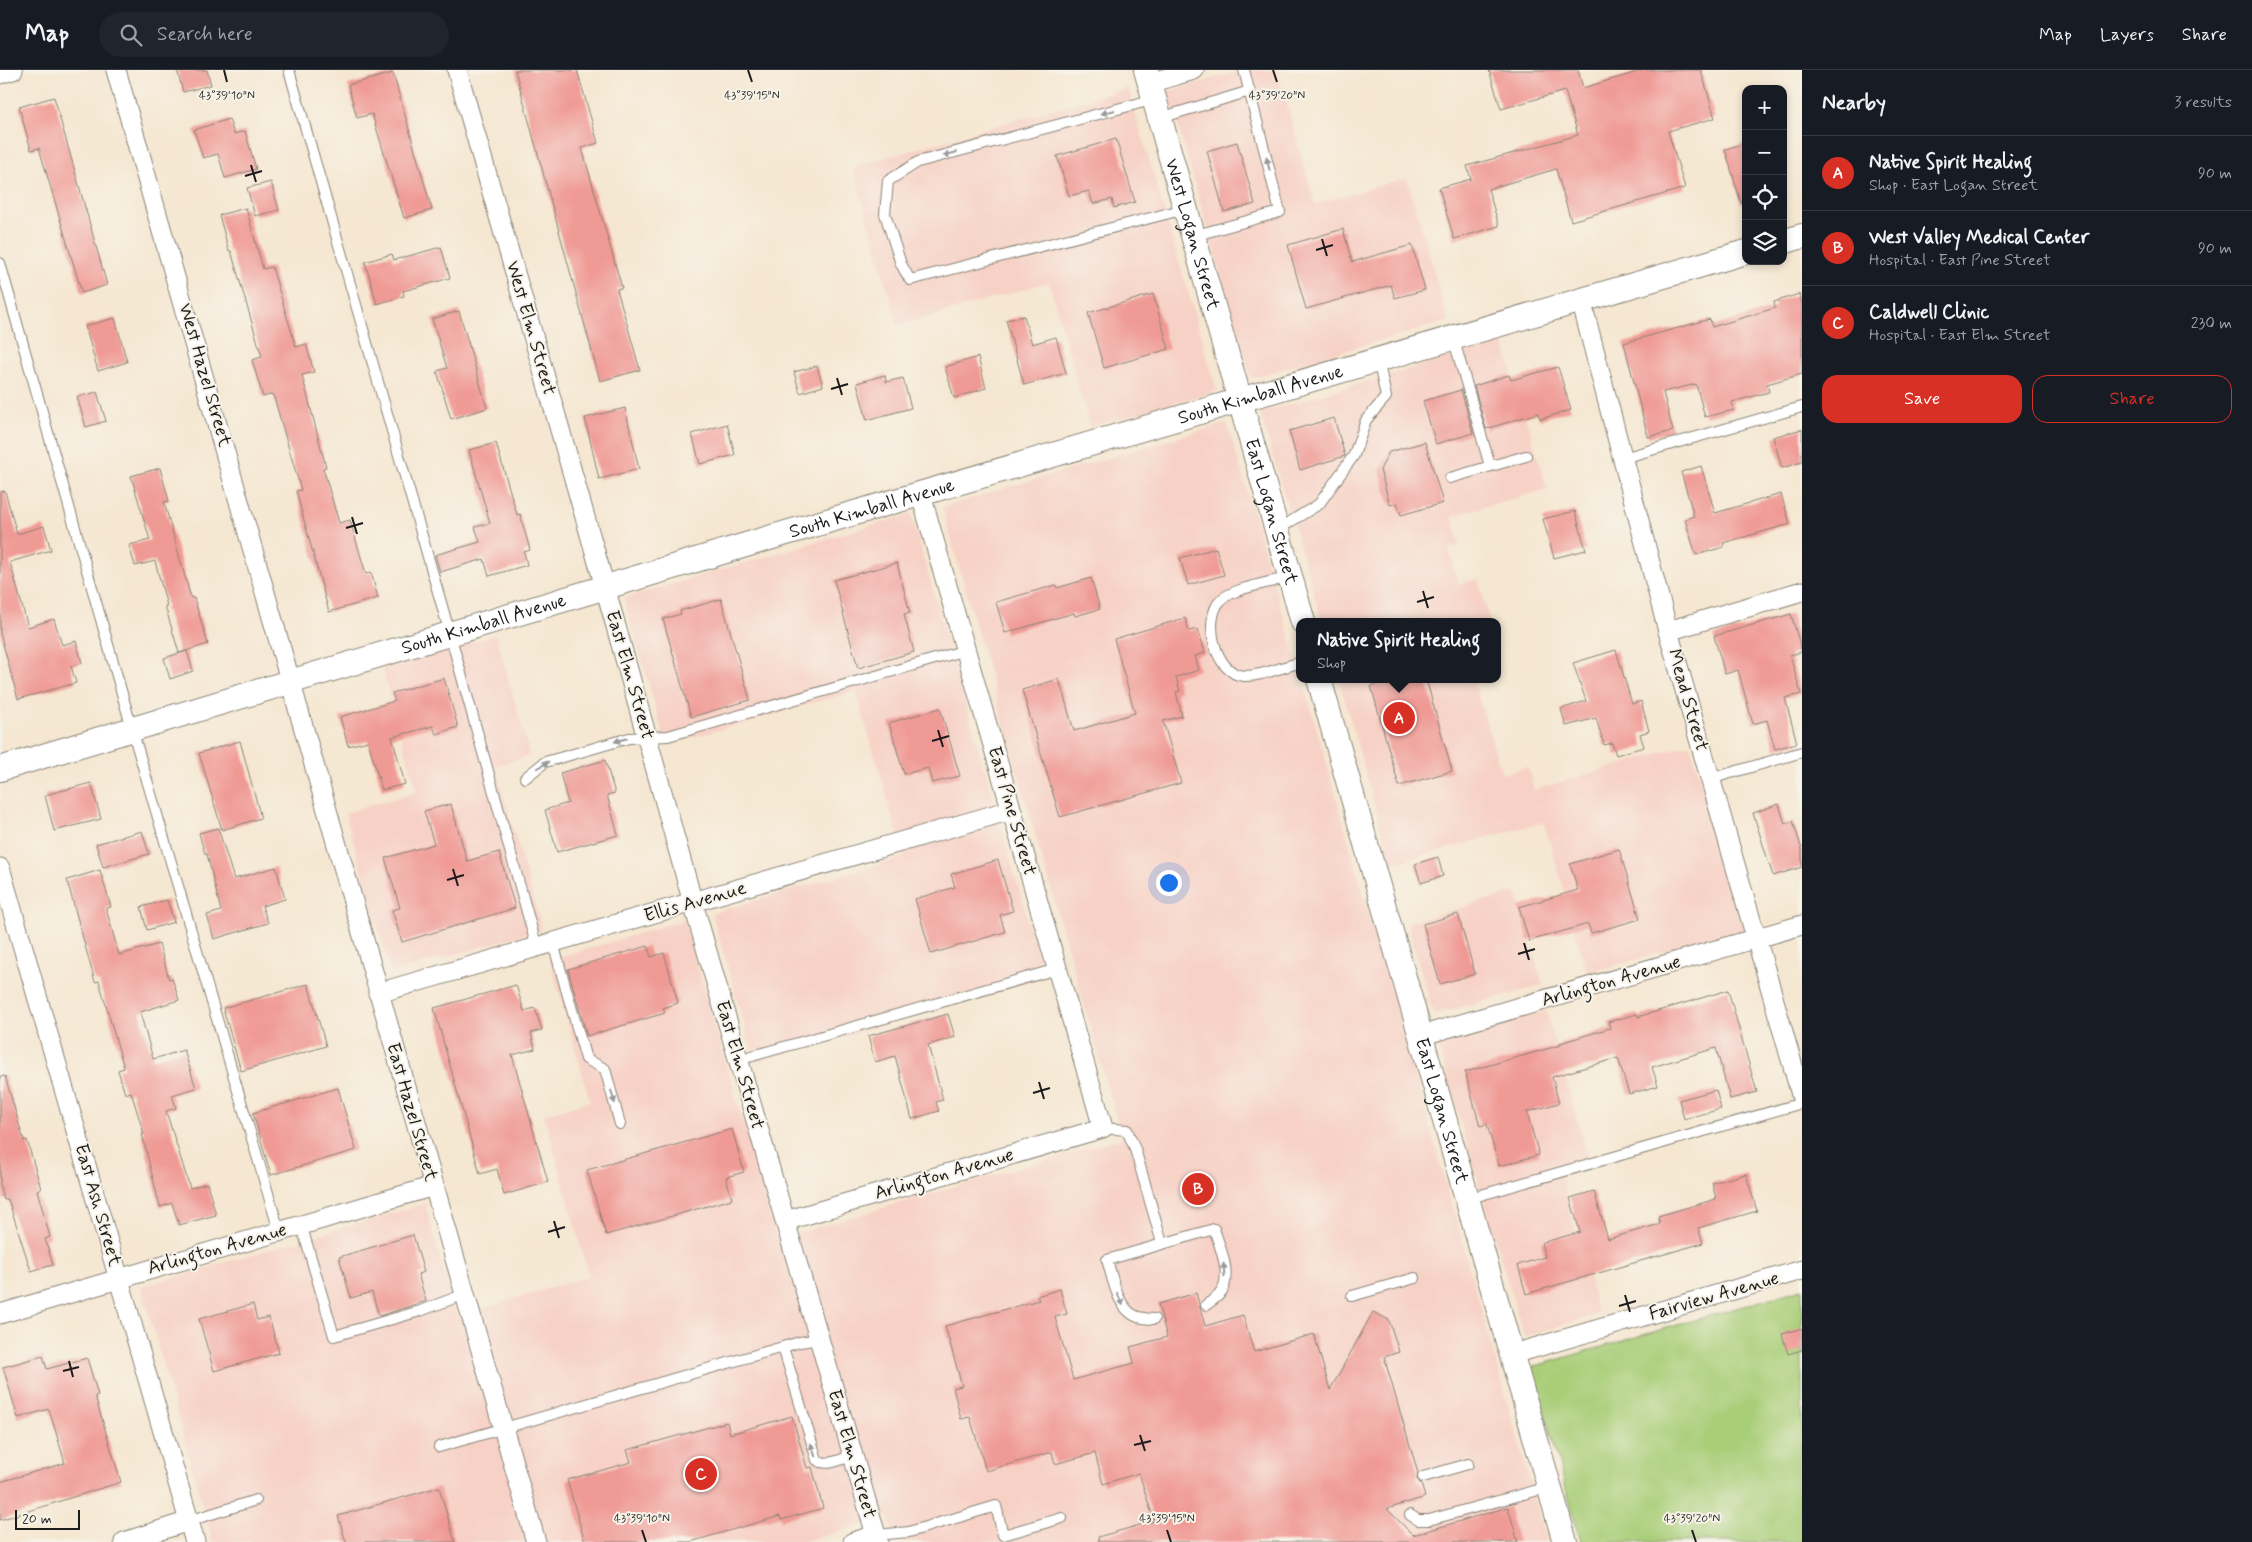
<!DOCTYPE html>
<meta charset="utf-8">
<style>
:root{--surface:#171b24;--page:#20242c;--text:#f1f3f6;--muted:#9ea1a6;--line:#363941;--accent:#d93025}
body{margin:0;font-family:Mynerve,sans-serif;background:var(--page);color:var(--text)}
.controls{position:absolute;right:15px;top:15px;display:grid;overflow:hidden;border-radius:10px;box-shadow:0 2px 8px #0003}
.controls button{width:45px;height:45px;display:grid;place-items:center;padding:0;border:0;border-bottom:1px solid var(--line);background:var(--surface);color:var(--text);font:25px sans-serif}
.scale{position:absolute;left:15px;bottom:12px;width:65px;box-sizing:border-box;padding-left:5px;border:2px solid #1c1c1c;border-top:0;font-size:14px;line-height:18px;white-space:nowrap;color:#1c1c1c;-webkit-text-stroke:4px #f7f3e8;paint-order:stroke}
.you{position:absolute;left:1168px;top:812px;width:18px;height:18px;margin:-12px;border:4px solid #fff;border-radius:50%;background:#1a73e8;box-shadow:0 0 0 8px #1a73e833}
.badge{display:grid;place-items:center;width:32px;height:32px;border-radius:50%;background:var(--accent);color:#fff;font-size:16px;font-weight:700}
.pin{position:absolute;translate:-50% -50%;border:2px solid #fff;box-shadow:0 1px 5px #0006}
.popup{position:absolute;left:1296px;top:548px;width:205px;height:65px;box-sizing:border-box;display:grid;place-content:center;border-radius:10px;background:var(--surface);filter:drop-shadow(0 1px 4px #0005);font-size:16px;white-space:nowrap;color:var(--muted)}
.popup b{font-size:19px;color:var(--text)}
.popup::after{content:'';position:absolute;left:50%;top:100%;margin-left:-10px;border:10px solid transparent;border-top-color:var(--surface)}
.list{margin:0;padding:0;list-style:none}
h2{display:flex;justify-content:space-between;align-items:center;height:65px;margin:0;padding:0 20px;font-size:21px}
h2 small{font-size:16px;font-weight:400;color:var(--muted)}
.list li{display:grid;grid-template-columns:32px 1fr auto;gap:15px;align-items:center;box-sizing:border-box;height:75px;padding:0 20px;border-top:1px solid var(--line)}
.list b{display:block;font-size:19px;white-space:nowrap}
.list p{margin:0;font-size:16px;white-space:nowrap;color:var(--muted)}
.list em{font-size:16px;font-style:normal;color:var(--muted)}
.actions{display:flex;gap:10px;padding:15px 20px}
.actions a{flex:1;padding:11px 0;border:1px solid var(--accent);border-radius:15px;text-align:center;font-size:18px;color:var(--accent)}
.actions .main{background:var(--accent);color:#fff}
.icon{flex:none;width:28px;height:28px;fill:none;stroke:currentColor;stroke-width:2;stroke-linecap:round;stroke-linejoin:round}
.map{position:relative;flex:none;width:1802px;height:1472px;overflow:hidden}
header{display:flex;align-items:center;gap:30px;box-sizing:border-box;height:70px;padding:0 25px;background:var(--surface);border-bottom:1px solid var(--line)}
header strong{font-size:24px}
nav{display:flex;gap:28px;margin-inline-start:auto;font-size:18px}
.search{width:350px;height:45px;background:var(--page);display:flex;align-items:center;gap:12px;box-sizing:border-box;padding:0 18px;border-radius:28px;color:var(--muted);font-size:19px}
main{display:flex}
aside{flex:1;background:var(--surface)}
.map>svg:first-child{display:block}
.built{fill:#f7d1c6}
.green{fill:#a9ce78;stroke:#62754a}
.building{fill:#f09a95}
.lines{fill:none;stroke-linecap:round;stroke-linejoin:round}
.service-casing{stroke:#888276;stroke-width:12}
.minor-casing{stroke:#888276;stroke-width:21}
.tertiary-casing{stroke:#888276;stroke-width:26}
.service{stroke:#fff;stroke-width:10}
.minor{stroke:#fff;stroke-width:19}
.tertiary{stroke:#fff;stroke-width:24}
.oneway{fill:#999}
.ticks{fill:none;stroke:#1c1c1c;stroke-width:2}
.labels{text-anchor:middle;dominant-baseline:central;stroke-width:4;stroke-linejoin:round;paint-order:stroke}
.street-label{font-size:19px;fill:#1c1c1c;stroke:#f7f3e8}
.ticks-label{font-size:12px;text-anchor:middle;fill:#1c1c1c;stroke:#f7f3e8;stroke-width:4;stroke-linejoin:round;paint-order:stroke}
</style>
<header>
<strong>Map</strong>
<div class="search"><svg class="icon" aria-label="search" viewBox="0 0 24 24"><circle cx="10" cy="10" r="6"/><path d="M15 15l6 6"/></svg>Search here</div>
<nav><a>Map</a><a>Layers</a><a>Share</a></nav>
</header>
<main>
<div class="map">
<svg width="1802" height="1472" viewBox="0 0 1802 1472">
<rect width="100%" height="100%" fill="#f7f3e8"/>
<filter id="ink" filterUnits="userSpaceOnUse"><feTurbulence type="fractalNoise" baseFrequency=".02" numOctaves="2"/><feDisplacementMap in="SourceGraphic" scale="10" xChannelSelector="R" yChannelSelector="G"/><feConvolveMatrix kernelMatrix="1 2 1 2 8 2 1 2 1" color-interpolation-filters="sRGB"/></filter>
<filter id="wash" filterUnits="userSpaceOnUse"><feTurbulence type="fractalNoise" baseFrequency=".0096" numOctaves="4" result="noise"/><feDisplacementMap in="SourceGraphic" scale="20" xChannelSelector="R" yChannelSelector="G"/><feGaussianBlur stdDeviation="1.12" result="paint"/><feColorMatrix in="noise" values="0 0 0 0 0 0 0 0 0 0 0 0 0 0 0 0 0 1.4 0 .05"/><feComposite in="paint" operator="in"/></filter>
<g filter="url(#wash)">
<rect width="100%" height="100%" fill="#f5e7d1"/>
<!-- built -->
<g class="built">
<polygon points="1245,0 1277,0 1315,134 1407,108 1448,251 1251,308 1168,21"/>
<polygon points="1128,18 1217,321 1090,357 1049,212 898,256 853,97"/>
<polygon points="1503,271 1547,419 1452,446 1460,475 1449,478 1458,514 1478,509 1490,552 1322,552 1260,343"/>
<polygon points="1227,353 1300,602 1300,609 1302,609 1323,680 1547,1472 895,1472 888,1447 803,1472 213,1472 141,1217 425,1134 457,1246 589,1206 544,1044 590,1031 550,890 684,850 777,1169 1122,1068 942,437"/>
<polygon points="911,444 1044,907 755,992 712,843 904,787 856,621 666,675 624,528"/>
<polygon points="496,565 530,686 495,696 542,859 391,903 345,743 417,722 382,597"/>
<polygon points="1339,609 1473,609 1502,704 1528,697 1534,720 1690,674 1743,859 1587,903 1544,752 1391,794"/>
<polygon points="1516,822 1543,915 1434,945 1407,853"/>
<polygon points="1546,941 1591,1098 1561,1107 1598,1244 1524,1267 1437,972"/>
</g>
<!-- green -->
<polygon class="green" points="1802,1219 1802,1472 1581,1472 1532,1297"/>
<g id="blocks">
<!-- building -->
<g class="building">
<polygon points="177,0 207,0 211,15 183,22"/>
<polygon points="515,0 577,0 598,73 582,78 622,218 617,219 640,300 600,311"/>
<polygon points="1489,0 1578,0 1583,18 1644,0 1701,0 1715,48 1668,61 1685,118 1571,151 1556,99 1488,119 1499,156 1454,169 1439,118 1471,109 1467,96 1578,65 1565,21 1501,39"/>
<polygon points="393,3 432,140 404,148 372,44 357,48 348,15"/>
<polygon points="54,27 107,215 82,223 39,78 31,80 19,37"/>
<polygon points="229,49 234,64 245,61 256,99 225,108 218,84 203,88 194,60"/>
<polygon points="1116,69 1135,132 1114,138 1112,129 1093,134 1089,121 1069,126 1057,86"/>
<polygon points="1237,72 1255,134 1224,142 1207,81"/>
<polygon points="1746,73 1746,133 1741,133 1725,79"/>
<polygon points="271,112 279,140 255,146 247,118"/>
<polygon points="246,138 263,199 272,197 296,277 306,274 314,302 302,305 326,397 323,398 339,453 350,450 366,504 371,502 378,528 329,542 296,421 301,420 273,324 263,327 252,290 262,287 231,181 229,181 219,145"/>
<polygon points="1343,159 1352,192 1412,175 1425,220 1395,228 1391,215 1306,239 1288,175"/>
<polygon points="441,177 450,208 403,221 404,226 377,234 365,192 392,184 394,190"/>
<polygon points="1153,224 1169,279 1104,298 1088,243"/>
<polygon points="1799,224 1802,234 1802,304 1767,314 1769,322 1732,332 1734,340 1705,347 1696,314 1663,322 1673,361 1648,367 1624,273 1710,249 1712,257 1775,238 1774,232"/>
<polygon points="459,241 487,338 451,349 437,301 447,298 432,249"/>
<polygon points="1024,246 1032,274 1056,267 1066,303 1024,315 1006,250"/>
<polygon points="115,248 127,292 98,301 85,256"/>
<polygon points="978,287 986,318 954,328 945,297"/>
<polygon points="817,296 823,316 800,323 794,302"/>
<polygon points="1558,297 1571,340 1540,349 1538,343 1486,359 1474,316 1509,305 1511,310"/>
<polygon points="885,305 886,312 903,308 911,338 867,350 857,313"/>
<polygon points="1461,320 1473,363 1436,374 1423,331"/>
<polygon points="97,322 106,351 86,357 77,327"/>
<polygon points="625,338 639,399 599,409 585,348"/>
<polygon points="1334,348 1345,386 1300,400 1289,361"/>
<polygon points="727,354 735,385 700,394 692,364"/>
<polygon points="1802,359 1802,392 1782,398 1773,367"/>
<polygon points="1425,372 1443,433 1401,445 1397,433 1390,435 1380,400 1389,382"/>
<polygon points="496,373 517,445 520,444 530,480 524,482 527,495 489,506 484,489 440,502 435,485 480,472 475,457 490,453 469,380"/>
<polygon points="1701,396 1715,443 1781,424 1790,454 1723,473 1724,477 1696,485 1685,449 1694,446 1681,402"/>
<polygon points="160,398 169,431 164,432 191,528 194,528 208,574 179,583 165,536 167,536 155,491 135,496 129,475 150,470 131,406"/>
<polygon points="5,421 17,464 44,456 51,480 10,492 28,557 54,549 62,575 76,571 82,593 71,596 76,613 18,629 0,563 0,422"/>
<polygon points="1575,441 1586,480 1554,488 1543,449"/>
<polygon points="1216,478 1224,505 1188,515 1180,488"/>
<polygon points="897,493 910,543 904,544 914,582 858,598 834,510"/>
<polygon points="1091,508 1100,539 1075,546 1074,543 1005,563 996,532 1056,515 1057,518"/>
<polygon points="721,529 750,630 691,647 663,549 681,544 680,541"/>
<polygon points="1791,544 1802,582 1790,585 1801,624 1785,628 1797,673 1775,679 1767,650 1753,654 1738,600 1725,604 1714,566"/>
<polygon points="1185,548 1189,561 1198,559 1205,583 1195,586 1199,600 1176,607 1180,621 1176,622 1182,646 1163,651 1181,713 1060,747 1022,620 1059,609 1074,661 1135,643 1114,569"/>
<polygon points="1616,580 1632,634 1641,631 1649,661 1640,664 1644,677 1616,685 1612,673 1604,675 1596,648 1566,656 1561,639 1586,631 1573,593"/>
<polygon points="187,581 193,601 170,609 164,588"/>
<polygon points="444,608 458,657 436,664 433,656 392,667 405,714 382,720 368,671 348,676 340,647 395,631 392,623"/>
<polygon points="1393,609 1426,609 1452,701 1399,716 1371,616"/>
<polygon points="940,638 960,706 932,713 928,698 904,704 889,653"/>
<polygon points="240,671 261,748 222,760 199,683"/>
<polygon points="605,690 615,723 607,725 618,765 557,782 545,740 568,733 560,703"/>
<polygon points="91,713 101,749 54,761 45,725"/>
<polygon points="451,734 467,791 499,782 515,838 402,872 392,840 400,838 385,788 434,774 424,741"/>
<polygon points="1779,734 1785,754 1793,751 1802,780 1802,797 1773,806 1753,743"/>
<polygon points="218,758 234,809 276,797 285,829 262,836 268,853 214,869 207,845 221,841 207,784 205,784 199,763"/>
<polygon points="142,761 149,784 103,797 96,774"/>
<polygon points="1619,779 1640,849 1591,863 1588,854 1529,871 1519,837 1578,820 1570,794"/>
<polygon points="1438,787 1443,806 1421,813 1415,794"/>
<polygon points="998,790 1013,841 1000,845 1005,862 931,884 915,829 955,817 951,804"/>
<polygon points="100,800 111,837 106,838 119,885 159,874 169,909 172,908 179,930 140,942 153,989 184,980 196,1018 172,1025 176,1038 166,1041 190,1118 207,1113 216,1145 179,1155 172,1133 160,1137 142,1064 144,1064 131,1022 125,1024 118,1000 124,998 99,911 95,912 67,810"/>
<polygon points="167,830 174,852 147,860 141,837"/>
<polygon points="1458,844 1475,904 1440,914 1423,854"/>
<polygon points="648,876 651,887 664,883 678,933 663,938 665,943 587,966 568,899"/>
<polygon points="308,914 326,976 241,1001 223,938"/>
<polygon points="516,915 524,941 535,938 542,960 531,963 535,979 512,985 548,1112 504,1125 497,1099 480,1104 434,938"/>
<polygon points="1728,920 1757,1022 1730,1029 1716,978 1652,997 1658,1016 1629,1024 1618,988 1552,1007 1559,1033 1527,1042 1539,1085 1499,1096 1487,1054 1480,1056 1465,1002 1561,975 1560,973 1610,958 1608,952 1637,944 1638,947"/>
<polygon points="948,944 955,967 928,975 943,1030 936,1032 939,1041 912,1049 895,986 875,992 868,966"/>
<polygon points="5,1006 24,1071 27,1070 41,1119 37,1120 50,1167 45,1169 53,1195 31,1201 8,1129 4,1130 0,1114 0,1007"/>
<polygon points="338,1018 356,1080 271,1105 253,1043"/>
<polygon points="1716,1020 1721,1039 1684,1049 1679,1030"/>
<polygon points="732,1059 744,1102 726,1107 732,1129 606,1165 587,1100"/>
<polygon points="1746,1104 1757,1141 1698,1158 1703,1173 1526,1224 1518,1195 1545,1187 1541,1173 1580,1162 1570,1128 1594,1121 1608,1169 1660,1154 1658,1146 1716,1129 1712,1113"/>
<polygon points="413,1165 424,1202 418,1204 426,1231 379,1246 372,1222 351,1228 339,1187"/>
<polygon points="1060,1219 1067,1244 1055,1247 1073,1310 1134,1293 1130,1277 1167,1267 1158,1234 1196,1223 1205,1256 1243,1245 1254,1282 1314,1264 1330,1320 1373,1242 1389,1250 1399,1282 1384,1287 1418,1403 1417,1409 1421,1414 1425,1427 1387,1439 1413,1465 1508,1437 1518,1472 1099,1472 1098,1467 1154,1451 1139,1403 1103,1414 1095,1383 1055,1394 1052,1382 986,1401 970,1347 961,1349 953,1318 962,1316 945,1256 1039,1230 1037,1226"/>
<polygon points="253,1234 257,1250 269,1247 279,1283 214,1301 199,1249"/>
<polygon points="1802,1258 1802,1280 1788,1284 1782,1264"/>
<polygon points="43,1286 47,1299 87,1288 98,1325 95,1326 121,1412 0,1450 0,1412 65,1393 49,1339 18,1348 3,1297"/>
<polygon points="792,1346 807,1398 812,1397 823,1438 781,1450 780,1446 690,1472 585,1472 567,1410 631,1392 627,1380 727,1352 730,1364"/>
<polygon points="439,1417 455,1472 346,1472 338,1446"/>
</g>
</g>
</g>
<g filter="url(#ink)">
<use href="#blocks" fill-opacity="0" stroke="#888276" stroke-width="1"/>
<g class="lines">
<defs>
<g id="service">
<polyline points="289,0 450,564 537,878"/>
<polyline points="1155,29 918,92 888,111 885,144 901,194 910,210 1185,139"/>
<polyline points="1160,48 1250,21"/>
<polyline points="1193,166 1280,142 1244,0"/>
<polyline points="0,193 132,659 279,1161"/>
<polyline points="1453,267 1490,396"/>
<polyline points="1623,388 1802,337"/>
<polyline points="1450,408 1526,386"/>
<polyline points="1277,460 1319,434 1354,385 1366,350 1386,327 1378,289"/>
<path d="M1290,507C1273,512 1233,518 1221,530C1202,549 1215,604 1244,606C1262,607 1282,596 1300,593"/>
<polyline points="525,708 545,692 563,687 629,668 668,666 966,580"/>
<polyline points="1710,709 1802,682"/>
<polyline points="553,873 586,989 605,999 620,1054"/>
<polyline points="738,990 1057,899"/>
<polyline points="1103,1058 1127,1060 1135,1079 1162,1173"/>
<polyline points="1467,1129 1802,1033"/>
<polyline points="301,1154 334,1266 420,1241 465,1224"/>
<polyline points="1352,1226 1415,1208"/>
<path d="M1154,1249C1149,1249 1143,1248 1138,1247C1117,1240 1113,1208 1107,1190L1214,1159C1220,1177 1234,1208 1219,1225C1215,1229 1210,1232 1206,1235"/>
<path d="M783,1277L817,1390C827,1397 842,1389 853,1385"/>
<polyline points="439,1377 800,1272 819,1269"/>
<polyline points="1423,1407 1468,1394"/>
<polyline points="1410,1445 1418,1450 1429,1450 1549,1417"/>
<polyline points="189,1451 256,1430"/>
<polyline points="876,1465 909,1462 996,1436 1003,1465 1062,1448"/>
</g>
<g id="minor">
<path d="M116,0C259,490 394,982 536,1472"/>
<polyline points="457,0 605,517 693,833 878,1472"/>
<polyline points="0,4 13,0"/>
<polyline points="1150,13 1194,0"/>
<polyline points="1581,230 1668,561 1802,1028"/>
<polyline points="1668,561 1802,521"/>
<polyline points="0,798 195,1472"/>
<polyline points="378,923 1011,740"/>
<polyline points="1420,966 1802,855"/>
<polyline points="785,1151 1103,1058 921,425"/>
<polyline points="0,1244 434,1116"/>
<polyline points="1510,1285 1802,1200"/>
<polyline points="124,1472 189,1451"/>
<polyline points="853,1472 876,1465"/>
</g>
<g id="tertiary">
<path id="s1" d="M1146,0L1303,552"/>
<polyline points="1783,172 1802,166"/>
<path id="s2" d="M1319,609L1565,1472"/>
<path id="s3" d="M0,699L759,471L1746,182"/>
</g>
</defs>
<!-- service casing -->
<use href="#service" class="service-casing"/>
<!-- minor casing -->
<use href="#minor" class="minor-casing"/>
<!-- tertiary casing -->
<use href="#tertiary" class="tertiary-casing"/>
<!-- service -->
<use href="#service" class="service"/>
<!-- minor -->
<use href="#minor" class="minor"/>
<!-- tertiary -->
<use href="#tertiary" class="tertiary"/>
</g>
<!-- one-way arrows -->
<defs><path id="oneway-solid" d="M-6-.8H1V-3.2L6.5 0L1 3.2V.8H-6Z" transform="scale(1.25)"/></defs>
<g class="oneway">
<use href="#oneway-solid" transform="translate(1108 42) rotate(165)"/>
<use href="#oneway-solid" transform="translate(950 84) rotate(165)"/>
<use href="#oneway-solid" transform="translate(1268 94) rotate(-104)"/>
<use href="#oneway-solid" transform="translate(621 670) rotate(165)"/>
<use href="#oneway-solid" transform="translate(543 695) rotate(-32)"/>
<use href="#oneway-solid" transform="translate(613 1027) rotate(74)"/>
<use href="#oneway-solid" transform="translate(1224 1200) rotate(-94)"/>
<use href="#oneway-solid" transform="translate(1120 1229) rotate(63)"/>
<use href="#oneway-solid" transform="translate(813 1380) rotate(-109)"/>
</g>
</g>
<!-- ticks -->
<path class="ticks" d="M224,0L227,12M748,0L752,12M1273,0L1277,12M251,95L256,112M245,106L262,101M1322,169L1327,186M1316,180L1333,175M837,308L842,325M831,319L848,314M352,447L357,464M346,458L363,453M1423,521L1428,538M1417,532L1434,527M938,660L943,677M932,671L949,666M453,799L458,816M447,810L464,805M1524,873L1529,890M1518,884L1535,879M1039,1012L1044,1029M1033,1023L1050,1018M554,1151L559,1168M548,1162L565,1157M1625,1225L1630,1242M1619,1236L1636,1231M69,1291L73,1307M63,1301L79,1297M1140,1365L1145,1381M1134,1375L1151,1371M642,1460L646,1472M1167,1460L1171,1472M1692,1460L1696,1472"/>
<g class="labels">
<!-- street labels -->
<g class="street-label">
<text stroke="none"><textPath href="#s1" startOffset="171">West Logan Street</textPath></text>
<text transform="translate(531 258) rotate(74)">West Elm Street</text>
<text transform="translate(205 305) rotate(74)">West Hazel Street</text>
<text stroke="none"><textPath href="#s3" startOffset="1315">South Kimball Avenue</textPath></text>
<text stroke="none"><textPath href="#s3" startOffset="910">South Kimball Avenue</textPath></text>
<text stroke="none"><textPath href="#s1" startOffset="459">East Logan Street</textPath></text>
<text stroke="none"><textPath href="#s3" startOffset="505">South Kimball Avenue</textPath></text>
<text transform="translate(630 605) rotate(74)">East Elm Street</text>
<text transform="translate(1688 630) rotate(74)">Mead Street</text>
<text transform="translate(1012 741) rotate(74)">East Pine Street</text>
<text transform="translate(695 832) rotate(-16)">Ellis Avenue</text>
<text transform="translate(1611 911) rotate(-16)">Arlington Avenue</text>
<text transform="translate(740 995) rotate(74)">East Elm Street</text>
<text stroke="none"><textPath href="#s2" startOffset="449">East Logan Street</textPath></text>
<text transform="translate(412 1042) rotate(74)">East Hazel Street</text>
<text transform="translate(944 1104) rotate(-16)">Arlington Avenue</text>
<text transform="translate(98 1135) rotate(74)">East Ash Street</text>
<text transform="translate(217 1179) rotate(-16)">Arlington Avenue</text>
<text transform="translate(1714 1226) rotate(-16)">Fairview Avenue</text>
<text transform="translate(852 1384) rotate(74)">East Elm Street</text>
</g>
</g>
<g class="ticks-label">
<text x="227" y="29">43°39'10"N</text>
<text x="752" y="29">43°39'15"N</text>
<text x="1277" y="29">43°39'20"N</text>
<text x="642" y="1452">43°39'10"N</text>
<text x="1167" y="1452">43°39'15"N</text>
<text x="1692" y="1452">43°39'20"N</text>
</g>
</svg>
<div class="controls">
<button>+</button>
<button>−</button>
<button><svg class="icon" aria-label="locate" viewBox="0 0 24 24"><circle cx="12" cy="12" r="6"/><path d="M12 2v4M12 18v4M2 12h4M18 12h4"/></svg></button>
<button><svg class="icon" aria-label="layers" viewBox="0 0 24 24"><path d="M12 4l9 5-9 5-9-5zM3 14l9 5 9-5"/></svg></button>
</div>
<div class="scale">20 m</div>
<div class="you"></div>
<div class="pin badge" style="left:1399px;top:648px">A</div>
<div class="popup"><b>Native Spirit Healing</b>Shop</div>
<div class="pin badge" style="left:1198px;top:1119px">B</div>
<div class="pin badge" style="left:701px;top:1404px">C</div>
</div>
<aside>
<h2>Nearby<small>3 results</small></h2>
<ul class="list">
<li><span class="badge">A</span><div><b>Native Spirit Healing</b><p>Shop · East Logan Street</p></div><em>90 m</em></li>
<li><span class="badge">B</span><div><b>West Valley Medical Center</b><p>Hospital · East Pine Street</p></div><em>90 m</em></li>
<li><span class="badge">C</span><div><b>Caldwell Clinic</b><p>Hospital · East Elm Street</p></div><em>230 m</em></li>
</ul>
<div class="actions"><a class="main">Save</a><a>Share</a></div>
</aside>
</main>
